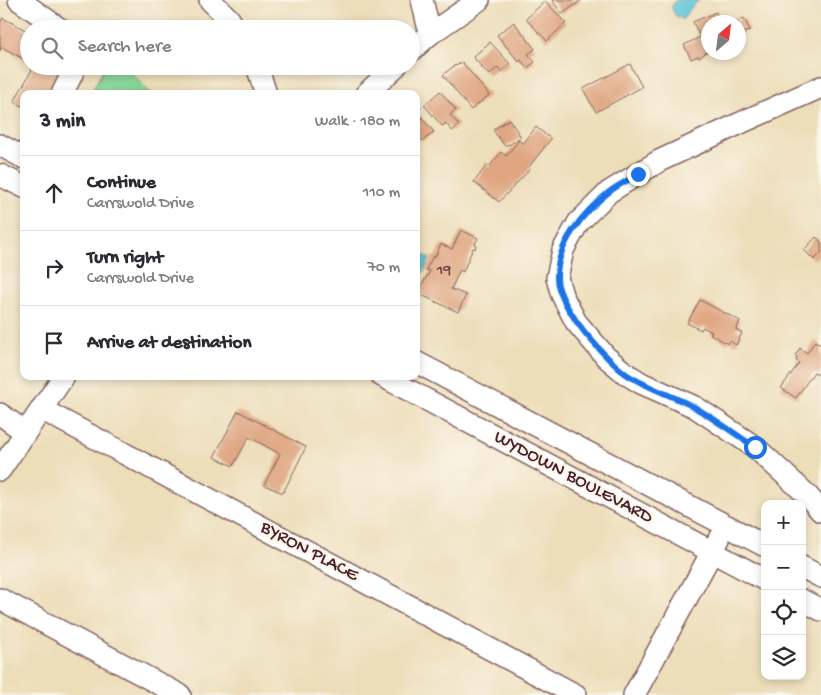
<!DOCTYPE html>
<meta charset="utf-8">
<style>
:root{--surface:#fff;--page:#f2f2f3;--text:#2b2b33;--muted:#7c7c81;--line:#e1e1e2}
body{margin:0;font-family:"Gochi Hand",sans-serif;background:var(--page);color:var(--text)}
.controls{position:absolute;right:15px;bottom:15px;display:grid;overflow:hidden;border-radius:10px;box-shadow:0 2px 8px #0003}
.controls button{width:45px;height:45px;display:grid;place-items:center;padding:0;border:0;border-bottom:1px solid var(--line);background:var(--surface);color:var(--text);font:25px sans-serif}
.compass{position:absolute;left:701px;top:15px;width:45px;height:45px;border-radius:50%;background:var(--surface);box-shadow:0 2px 8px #0003;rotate:28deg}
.stop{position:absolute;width:15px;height:15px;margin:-11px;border:4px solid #1a73e8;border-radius:50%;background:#fff}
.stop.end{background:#1a73e8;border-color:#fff;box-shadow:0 1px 5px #0008}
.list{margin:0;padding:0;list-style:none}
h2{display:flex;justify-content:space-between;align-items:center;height:65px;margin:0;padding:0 20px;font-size:21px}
h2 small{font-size:16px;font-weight:400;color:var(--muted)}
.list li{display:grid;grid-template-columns:32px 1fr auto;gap:15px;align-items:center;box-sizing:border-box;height:75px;padding:0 20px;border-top:1px solid var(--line)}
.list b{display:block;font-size:19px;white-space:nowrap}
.list p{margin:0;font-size:16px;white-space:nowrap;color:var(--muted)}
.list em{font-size:16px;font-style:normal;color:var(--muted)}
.icon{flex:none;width:28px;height:28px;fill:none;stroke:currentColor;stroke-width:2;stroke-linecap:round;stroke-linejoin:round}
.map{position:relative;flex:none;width:821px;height:695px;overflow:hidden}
.search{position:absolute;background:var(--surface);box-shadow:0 2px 8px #0003;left:20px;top:20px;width:400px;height:55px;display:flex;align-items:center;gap:12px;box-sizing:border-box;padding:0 18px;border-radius:28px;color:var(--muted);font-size:19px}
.panel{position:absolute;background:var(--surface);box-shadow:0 2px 8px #0003;left:20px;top:90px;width:400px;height:290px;border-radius:10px}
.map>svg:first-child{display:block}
.green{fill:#83d595;stroke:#667a60}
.water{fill:#5dc5da;stroke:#547282}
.building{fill:#dfa681}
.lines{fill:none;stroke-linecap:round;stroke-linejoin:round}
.minor-casing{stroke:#83625d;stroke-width:24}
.minor{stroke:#fff;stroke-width:21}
.route{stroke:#1a73e8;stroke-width:6}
.labels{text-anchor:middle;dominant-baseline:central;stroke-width:5;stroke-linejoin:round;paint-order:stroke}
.number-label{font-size:16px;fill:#6f4140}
.street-label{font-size:19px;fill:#4a1f2b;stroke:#fbf7ec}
</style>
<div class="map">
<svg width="821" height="695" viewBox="0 0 821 695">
<rect width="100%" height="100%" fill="#fbf7ec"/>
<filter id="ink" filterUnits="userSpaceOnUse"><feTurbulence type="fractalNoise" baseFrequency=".02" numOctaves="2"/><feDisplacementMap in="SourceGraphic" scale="10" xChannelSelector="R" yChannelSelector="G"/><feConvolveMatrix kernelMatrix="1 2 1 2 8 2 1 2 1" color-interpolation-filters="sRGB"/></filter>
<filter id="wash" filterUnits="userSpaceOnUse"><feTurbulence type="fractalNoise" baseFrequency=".0096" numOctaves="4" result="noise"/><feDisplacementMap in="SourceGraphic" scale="20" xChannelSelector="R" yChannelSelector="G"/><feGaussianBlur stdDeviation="1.12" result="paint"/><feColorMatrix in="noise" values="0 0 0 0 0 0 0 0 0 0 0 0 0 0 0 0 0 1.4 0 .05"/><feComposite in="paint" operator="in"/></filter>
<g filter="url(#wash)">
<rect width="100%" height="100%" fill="#eddeba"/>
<!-- green -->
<polygon class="green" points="105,66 125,66 151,94 91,94"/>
<!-- water -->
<g class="water">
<path d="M676,0H699L691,8L683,19C677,18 672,13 672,6Z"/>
<polygon points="416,252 430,258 423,273 419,272 420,269 416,267"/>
</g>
<g id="blocks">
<!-- building -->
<g class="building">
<polygon points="552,0 582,0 562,14"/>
<polygon points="545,1 566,23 547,41 526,19"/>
<polygon points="716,12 721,22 708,22 708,51 699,58 698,56 691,59 684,45 700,37 693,22"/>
<polygon points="3,18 29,32 29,62 2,47 0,51 0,23"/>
<polygon points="744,18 750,30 738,36 738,22 735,22"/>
<polygon points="514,22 535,49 528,54 535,62 527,68 521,60 519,62 497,35"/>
<polygon points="490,42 510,64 501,72 498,67 489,75 473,57"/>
<polygon points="462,62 489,95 471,110 443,75 455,65 456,66"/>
<polygon points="630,64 642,87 596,112 583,89"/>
<polygon points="34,66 65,66 50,94 24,94 24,107 14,102"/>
<polygon points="440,91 456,110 450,115 459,125 452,131 446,123 442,126 424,105"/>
<polygon points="416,111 434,132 423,141 419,137 416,139"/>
<polygon points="509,119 521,137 509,145 508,144 505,146 493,130"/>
<polygon points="536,127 551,139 528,168 530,169 499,202 474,182 487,165 489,167 501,152 506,156 519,140 523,144"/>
<polygon points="461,230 478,238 475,244 476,245 475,249 473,248 463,272 460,270 451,289 466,295 458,312 419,294 421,290 419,290 430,271 426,270 433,256 435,257 441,244 452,249"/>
<polygon points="816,237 821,242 821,253 814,260 804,250"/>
<polygon points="700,300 740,321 736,330 742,333 736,345 730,341 728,344 710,334 712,332 703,327 701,330 687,323"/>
<polygon points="815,341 821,345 821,370 818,375 814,372 796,398 781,388 799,363 796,360 797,357 795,356 800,348 807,353"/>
<polygon points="238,411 306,447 283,493 264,485 280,454 249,437 233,466 214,457"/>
</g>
</g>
</g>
<g filter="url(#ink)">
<use href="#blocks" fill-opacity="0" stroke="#83625d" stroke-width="1"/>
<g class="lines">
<defs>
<g id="minor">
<polyline points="19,0 60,29"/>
<polyline points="210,0 229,19 235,29"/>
<polyline points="422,0 430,34"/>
<polyline points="411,51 430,34 479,0"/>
<polyline points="257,66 266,94"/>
<polyline points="821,87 747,120 659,161 609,192 578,223 563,250 557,278 562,295 576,322 606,357 625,373 641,383 695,407 755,447 806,494 821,511"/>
<polyline points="62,94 76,66"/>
<polyline points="366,94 396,66"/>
<polyline points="0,145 24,158"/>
<polyline points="0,175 24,187"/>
<polyline points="416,362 765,546"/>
<polyline points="382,376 765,580"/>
<polyline points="41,409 576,695"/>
<polyline points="0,414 25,432"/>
<polyline points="0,470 64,376"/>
<polyline points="802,567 821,577"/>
<polyline points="0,599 180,695"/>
<polyline points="802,600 821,610"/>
<polyline points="634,695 719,539"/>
</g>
</defs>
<!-- minor casing -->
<use href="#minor" class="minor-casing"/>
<!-- minor -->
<use href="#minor" class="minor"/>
</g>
</g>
<g class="lines" filter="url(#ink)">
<!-- route -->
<path class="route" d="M638,174C629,180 618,185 609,192C584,212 557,243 557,277C556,293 576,322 586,334C598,348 611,363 626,374C647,388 672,395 694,407C715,419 735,434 755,447"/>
</g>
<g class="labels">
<!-- number labels -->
<g class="number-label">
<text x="444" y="271">19</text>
</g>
<!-- street labels -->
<g class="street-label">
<text transform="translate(573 478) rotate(28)">WYDOWN BOULEVARD</text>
<text transform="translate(309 552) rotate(28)">BYRON PLACE</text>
</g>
</g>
</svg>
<div class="controls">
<button>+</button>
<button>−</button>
<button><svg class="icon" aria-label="locate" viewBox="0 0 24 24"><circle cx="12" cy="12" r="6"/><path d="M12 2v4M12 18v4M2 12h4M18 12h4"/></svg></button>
<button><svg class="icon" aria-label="layers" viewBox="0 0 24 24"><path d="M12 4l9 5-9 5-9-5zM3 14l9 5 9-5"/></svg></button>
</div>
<svg class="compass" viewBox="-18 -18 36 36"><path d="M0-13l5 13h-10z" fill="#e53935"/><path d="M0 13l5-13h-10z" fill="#7c7c81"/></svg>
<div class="stop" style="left:755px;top:447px"></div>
<div class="stop end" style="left:638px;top:174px"></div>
<div class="search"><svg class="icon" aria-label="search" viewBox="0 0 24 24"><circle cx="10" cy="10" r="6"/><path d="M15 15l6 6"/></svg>Search here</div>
<section class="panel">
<h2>3 min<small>Walk · 180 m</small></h2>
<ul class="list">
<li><svg class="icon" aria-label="ahead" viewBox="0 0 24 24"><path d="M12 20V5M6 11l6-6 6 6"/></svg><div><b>Continue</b><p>Carrswold Drive</p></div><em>110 m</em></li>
<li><svg class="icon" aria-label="right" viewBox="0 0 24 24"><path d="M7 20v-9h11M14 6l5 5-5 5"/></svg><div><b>Turn right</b><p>Carrswold Drive</p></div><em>70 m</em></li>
<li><svg class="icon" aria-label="arrive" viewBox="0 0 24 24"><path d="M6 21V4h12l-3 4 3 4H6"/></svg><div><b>Arrive at destination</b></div></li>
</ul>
</section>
</div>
